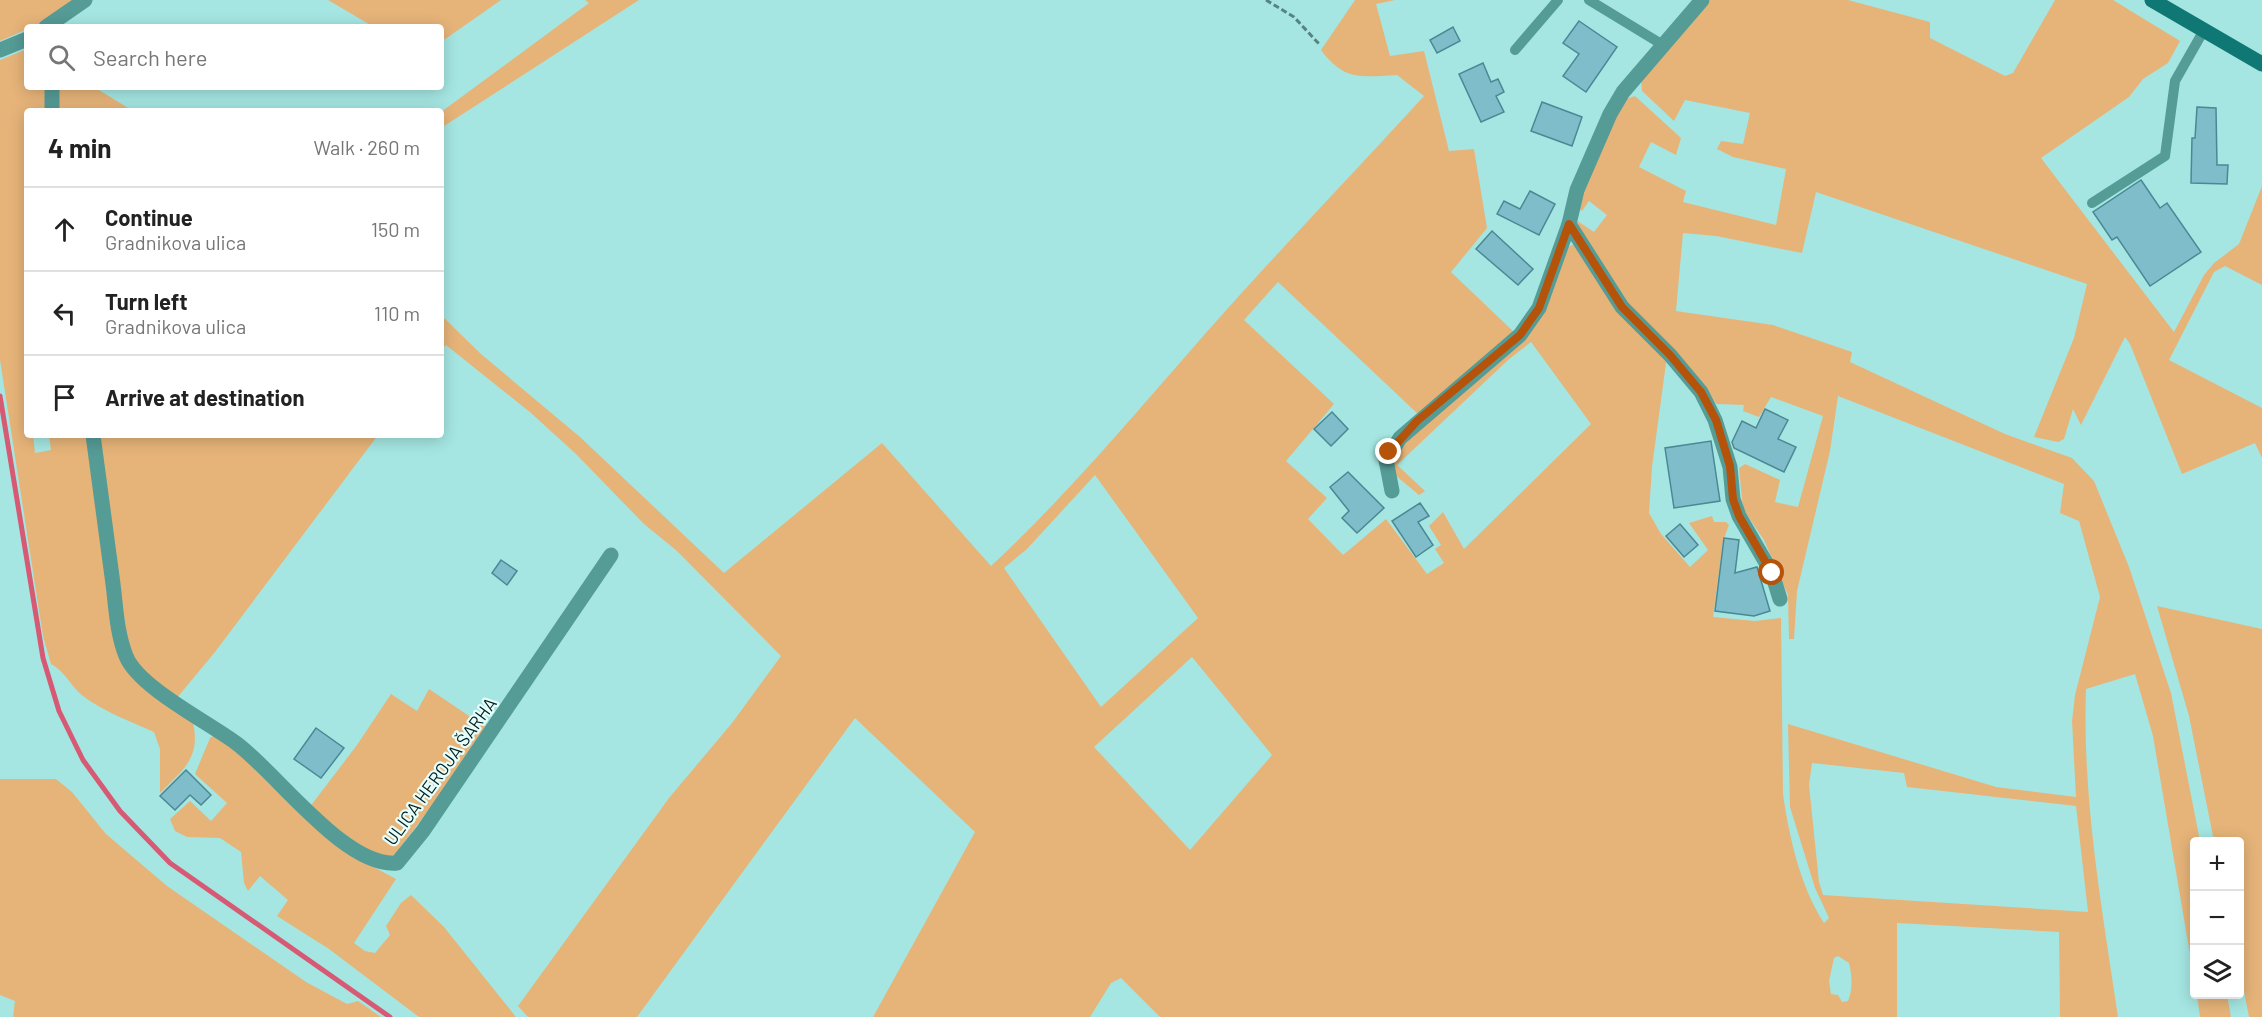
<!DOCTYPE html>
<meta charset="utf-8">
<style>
:root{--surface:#fff;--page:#f2f2f2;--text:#222;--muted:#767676;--line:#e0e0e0}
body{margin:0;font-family:Barlow,sans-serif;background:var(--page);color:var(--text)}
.controls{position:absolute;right:18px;bottom:18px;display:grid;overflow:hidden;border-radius:6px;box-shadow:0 3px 15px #0003}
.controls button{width:54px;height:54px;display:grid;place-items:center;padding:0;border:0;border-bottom:2px solid var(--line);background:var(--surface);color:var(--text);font:30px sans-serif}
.stop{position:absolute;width:18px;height:18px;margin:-14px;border:4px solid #b45309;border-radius:50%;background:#fff}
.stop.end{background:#b45309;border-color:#fff;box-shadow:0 2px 6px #0008}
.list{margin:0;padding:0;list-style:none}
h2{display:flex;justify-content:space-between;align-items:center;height:78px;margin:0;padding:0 24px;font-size:26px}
h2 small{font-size:20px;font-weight:400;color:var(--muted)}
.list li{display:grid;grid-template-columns:39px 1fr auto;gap:18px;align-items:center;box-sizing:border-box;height:84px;padding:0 24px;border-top:2px solid var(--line)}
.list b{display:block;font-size:22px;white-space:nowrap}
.list p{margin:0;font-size:20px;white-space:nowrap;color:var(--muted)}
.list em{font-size:20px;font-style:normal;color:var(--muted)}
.icon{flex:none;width:33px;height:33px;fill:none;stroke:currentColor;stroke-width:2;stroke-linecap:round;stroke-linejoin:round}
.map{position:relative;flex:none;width:2262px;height:1017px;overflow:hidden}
.search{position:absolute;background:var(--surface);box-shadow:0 3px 15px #0003;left:24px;top:24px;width:420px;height:66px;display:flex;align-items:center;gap:15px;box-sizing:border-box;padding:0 21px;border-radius:6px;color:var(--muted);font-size:22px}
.panel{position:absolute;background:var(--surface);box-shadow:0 3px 15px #0003;left:24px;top:108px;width:420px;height:330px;border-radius:6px}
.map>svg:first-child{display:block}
.green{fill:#e6b479;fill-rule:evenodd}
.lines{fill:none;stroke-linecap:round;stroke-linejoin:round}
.stream{stroke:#d75a74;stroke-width:5}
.building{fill:#7ebdc9;stroke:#4a8994;stroke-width:1.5}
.path{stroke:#568482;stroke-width:3;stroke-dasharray:6 3;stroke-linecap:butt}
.lane{stroke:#559b96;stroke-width:10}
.street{stroke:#559b96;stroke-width:15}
.secondary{stroke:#107874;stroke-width:15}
.route{stroke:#b45309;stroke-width:8}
.labels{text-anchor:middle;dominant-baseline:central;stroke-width:4.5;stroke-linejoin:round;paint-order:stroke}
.street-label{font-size:18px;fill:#021c1b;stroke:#e6fffd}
</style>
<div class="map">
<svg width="2262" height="1017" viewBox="0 0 2262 1017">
<rect width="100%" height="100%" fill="#a5e6e2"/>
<!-- green -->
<g class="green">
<polygon points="0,0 72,0 39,24 0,41"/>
<polygon points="328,0 501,0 441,42 441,27 374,27"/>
<polygon points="585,0 639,0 441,128 441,112 589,3"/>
<path d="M1355,0H1395L1376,4L1390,56L1424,51L1449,151L1474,149L1487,228L1451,272L1516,334L1419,415L1278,282L1244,320L1334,404L1286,461L1327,498L1308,519L1343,555L1386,519L1427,574L1444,563L1435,549L1441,545L1429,526L1443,512L1464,549L1591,424L1531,342L1508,360L1397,465L1425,491L1419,495L1395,475L1393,457L1398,447L1524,338L1566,248L1574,244L1667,356L1652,467L1649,513L1661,534L1690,567L1708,550L1689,523L1712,516L1714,522H1726L1729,525L1723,541L1713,617L1755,621L1781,618L1783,794C1789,836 1800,886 1824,923L1829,918L1815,888L1790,807L1788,724L1996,787L2076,797L2072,721L2075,695L2100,597L2079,521L2060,513L2064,484L1838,396L1830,451L1797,591L1794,639H1789L1788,595L1764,540L1743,509L1739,468L1745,464L1780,480L1775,502L1798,507L1823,416L1771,397L1759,417L1743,411L1744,405L1716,404C1694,369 1661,346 1634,315C1613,290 1587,251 1576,220L1594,232L1607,215L1589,201L1582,211L1579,209L1582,189L1623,100L1635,96L1681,138L1676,155L1651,142L1639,167L1686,191L1683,202L1776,225L1786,169L1733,157L1717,149L1721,141L1743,144L1750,113L1685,100L1674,121L1642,91L1641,79L1645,74L1710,0H1848L1930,22V38L2005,76L2013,73L2055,0H2113L2180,41L2168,63L2143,79L2129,97L2041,158L2174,332L2204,275L2214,263L2239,244L2262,186V285L2225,266L2214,272L2169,360L2262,408V458L2255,443L2182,474L2130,344L2125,337L2081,425L2073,409L2064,439L2058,442L2034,437L2074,338L2087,284L1816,192L1802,253L1716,236L1683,233L1676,311L1773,325L1852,352L1850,362L2005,434L2072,458L2094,481L2129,567L2171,693L2200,841L2194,842V978L2153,736L2135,674L2086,689C2082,799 2102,908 2118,1017H2060L2059,932L1897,923V1017H1160L1121,978L1111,983L1090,1017H873L975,832L855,718L637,1017H528L518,1006L669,798L732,723L781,656L677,551L644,524L576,454L531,413L446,345L441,351V315L481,354L580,437L724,573L882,443L991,566C1077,486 1151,394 1229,307C1293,236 1359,167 1424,96L1397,75C1361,77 1344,81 1321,50ZM1095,475L1198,618L1101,707L1004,568L1027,549ZM1192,657L1272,755L1190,850L1094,747ZM1812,763L1904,773L1907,787L2076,806L2088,912L1823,895L1819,882L1809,785ZM1838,956L1849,963C1852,975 1853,989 1848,1001L1842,1002L1838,995L1831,994L1829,981L1834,958Z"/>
<path d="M27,49V87H47V111H27V435H33L35,453L51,450L49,435H89L121,658L192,718C202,757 185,768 160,793V749L154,732C130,721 104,712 83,696C70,686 66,672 51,664L43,636L0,360V60Z"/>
<polygon points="58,87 94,87 133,111 58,111"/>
<polygon points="98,435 378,435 215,652 176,699 139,667 129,650"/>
<polygon points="2157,606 2262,629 2262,1017 2249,1017 2240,971 2240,842 2214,841 2189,716"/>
<polygon points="429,689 490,730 392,858 371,853 309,808 357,745 391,694 417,711"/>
<polygon points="216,734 368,864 396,879 354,943 365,951 375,953 390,935 386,926 401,903 411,895 444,927 516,1017 419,1017 329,949 277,916 288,900 260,876 248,891 244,883 241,852 220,838 187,837 175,831 170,819 190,801 211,821 227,803 195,774 210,738"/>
<polygon points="0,779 56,779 72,792 106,834 167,886 306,982 347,1004 358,1001 381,1017 13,1017 15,1001 0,995"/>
<polygon points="2197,995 2227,995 2231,1017 2200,1017"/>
</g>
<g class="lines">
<!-- stream -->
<polyline class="stream" points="0,396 43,658 59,711 83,760 120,811 170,863 390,1017"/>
</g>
<!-- building -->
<g class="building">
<polygon points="1579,21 1617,47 1586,92 1563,76 1579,54 1563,43"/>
<polygon points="1453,27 1460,41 1437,53 1430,40"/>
<polygon points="1483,63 1491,82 1498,79 1504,92 1496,96 1504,112 1481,122 1459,74"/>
<polygon points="1542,102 1582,117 1572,146 1531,131"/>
<polygon points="2197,107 2216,108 2217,165 2228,165 2227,184 2191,183 2192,138 2195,138"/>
<polygon points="2141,180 2160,208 2167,203 2201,252 2150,286 2117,237 2112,240 2093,212"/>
<polygon points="1530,191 1555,204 1539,235 1497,214 1504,201 1520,209"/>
<polygon points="1492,231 1533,269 1518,285 1476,249"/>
<polygon points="1765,409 1788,420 1778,439 1796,447 1784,472 1734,448 1732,442 1742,421 1756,428"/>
<polygon points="1332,412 1348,429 1331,446 1314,429"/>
<polygon points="1711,441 1720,501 1674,508 1665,448"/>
<polygon points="1348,472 1384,508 1357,533 1342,518 1349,511 1330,487"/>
<polygon points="1420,503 1429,516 1418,522 1433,545 1416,557 1392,521"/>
<polygon points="1680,524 1698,545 1684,557 1666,536"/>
<polygon points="1724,538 1739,540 1735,573 1757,567 1770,611 1754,616 1715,611"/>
<polygon points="501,560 517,571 507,585 492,573"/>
<polygon points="316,728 344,748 321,778 294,759"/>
<polygon points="186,770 211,795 201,805 190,795 175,810 160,796"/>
</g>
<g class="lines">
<!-- path -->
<polyline class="path" points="1266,0 1294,17 1320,45"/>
<!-- lane -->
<g class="lane">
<polyline points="1589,0 1663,45"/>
<polyline points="1515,50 1558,0"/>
<polyline points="2092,203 2165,156 2175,81 2204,30"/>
</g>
<!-- street -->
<g class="street">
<polyline points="46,27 85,0"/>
<polyline points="0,50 27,39"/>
<polyline points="52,87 52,111"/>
<polyline points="1569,224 1622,307 1670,355 1701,392 1715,420 1730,467 1733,499 1739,516 1772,573 1780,599"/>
<path d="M93,435C100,485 106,535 113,584C116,608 117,634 126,656C138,687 208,722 236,743C276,772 345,868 397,863L423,831L611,555"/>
<polyline points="1392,491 1386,460 1400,438 1520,335 1539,308 1569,224 1577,190 1610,114 1623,92 1702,0"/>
</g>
<!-- secondary -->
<polyline class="secondary" points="2152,0 2262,64"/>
</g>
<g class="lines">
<!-- route -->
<polyline class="route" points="1389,452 1417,421 1520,335 1539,308 1569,224 1622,307 1670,355 1701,392 1716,420 1730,466 1733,499 1739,516 1772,573"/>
</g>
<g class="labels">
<!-- street labels -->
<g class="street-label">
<text transform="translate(440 771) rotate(-54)">ULICA HEROJA ŠARHA</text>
</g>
</g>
</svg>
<div class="controls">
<button>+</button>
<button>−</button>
<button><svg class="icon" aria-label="layers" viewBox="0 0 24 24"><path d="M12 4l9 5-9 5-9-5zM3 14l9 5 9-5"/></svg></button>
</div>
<div class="stop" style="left:1772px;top:573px"></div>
<div class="stop end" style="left:1389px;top:452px"></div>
<div class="search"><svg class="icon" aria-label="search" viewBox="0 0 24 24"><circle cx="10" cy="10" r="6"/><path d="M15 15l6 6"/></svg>Search here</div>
<section class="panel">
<h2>4 min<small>Walk · 260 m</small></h2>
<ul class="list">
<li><svg class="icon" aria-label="ahead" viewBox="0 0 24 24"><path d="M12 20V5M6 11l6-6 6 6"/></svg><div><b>Continue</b><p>Gradnikova ulica</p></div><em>150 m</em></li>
<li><svg class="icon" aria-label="left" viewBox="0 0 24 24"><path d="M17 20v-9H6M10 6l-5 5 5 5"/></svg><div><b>Turn left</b><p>Gradnikova ulica</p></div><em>110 m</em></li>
<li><svg class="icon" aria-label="arrive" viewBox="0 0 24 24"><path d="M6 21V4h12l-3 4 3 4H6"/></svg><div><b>Arrive at destination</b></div></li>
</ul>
</section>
</div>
